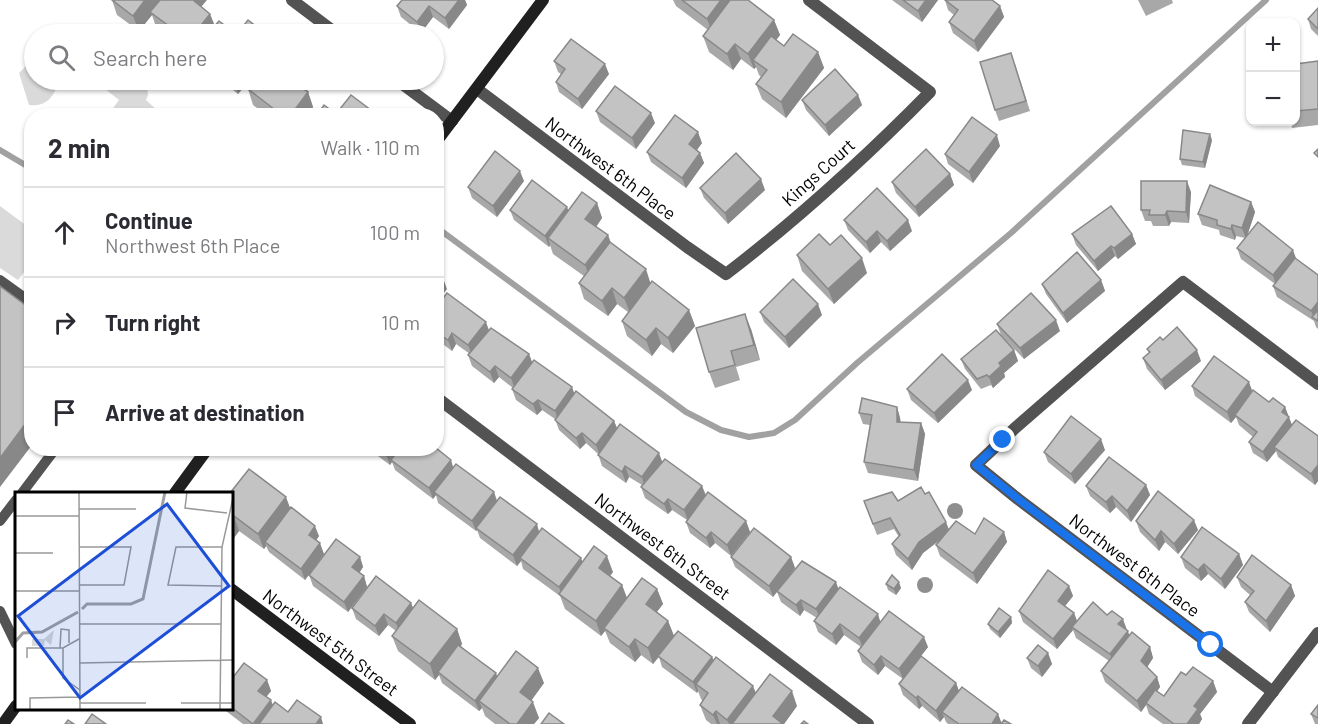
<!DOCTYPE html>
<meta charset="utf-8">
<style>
:root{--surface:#fff;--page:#f2f2f3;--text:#2b2b33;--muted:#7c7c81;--line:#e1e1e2}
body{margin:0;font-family:Barlow,sans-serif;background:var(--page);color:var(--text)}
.controls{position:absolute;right:18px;top:18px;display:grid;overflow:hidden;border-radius:12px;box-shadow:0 2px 4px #0004}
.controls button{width:54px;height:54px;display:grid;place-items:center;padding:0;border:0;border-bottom:2px solid var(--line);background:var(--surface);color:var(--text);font:30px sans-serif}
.stop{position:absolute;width:18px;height:18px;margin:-14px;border:4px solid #1a73e8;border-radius:50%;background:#fff}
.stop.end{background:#1a73e8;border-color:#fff;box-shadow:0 2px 6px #0008}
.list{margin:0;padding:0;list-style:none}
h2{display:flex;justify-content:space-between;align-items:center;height:78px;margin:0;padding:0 24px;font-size:26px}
h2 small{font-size:20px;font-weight:400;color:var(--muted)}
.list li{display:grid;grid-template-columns:39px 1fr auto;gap:18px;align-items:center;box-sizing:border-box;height:90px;padding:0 24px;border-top:2px solid var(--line)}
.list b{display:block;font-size:22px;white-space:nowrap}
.list p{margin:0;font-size:20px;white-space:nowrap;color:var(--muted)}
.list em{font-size:20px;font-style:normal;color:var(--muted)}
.icon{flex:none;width:33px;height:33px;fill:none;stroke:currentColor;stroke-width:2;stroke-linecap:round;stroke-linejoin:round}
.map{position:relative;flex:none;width:1318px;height:724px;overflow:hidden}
.search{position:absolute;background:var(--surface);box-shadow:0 2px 4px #0004;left:24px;top:24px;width:420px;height:66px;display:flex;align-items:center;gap:15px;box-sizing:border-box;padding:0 21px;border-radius:33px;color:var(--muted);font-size:22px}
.panel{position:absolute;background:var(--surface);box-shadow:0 2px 4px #0004;left:24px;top:108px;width:420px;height:348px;border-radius:24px}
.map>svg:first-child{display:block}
.green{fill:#dadada}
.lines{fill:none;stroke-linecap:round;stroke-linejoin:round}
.stream{stroke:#a1a1a1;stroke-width:6}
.lane{stroke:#535353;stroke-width:10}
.street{stroke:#535353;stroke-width:12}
.secondary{stroke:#202020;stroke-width:12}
.tree{fill:#8e8e8e}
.wall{fill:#a8a8a8}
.shaded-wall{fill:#888}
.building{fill:#c3c3c3;stroke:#888;stroke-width:1.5}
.route{stroke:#1a73e8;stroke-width:8}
.labels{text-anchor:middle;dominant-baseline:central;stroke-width:5;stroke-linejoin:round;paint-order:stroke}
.street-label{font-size:18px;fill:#000;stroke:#fff}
.inset-river{fill:none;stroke:#a1a1a1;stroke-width:3}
.inset-road{fill:none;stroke:#999;stroke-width:1.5}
.view{fill:#1d4ed8;fill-opacity:0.15;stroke:#1d4ed8;stroke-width:3}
.inset-edge{fill:none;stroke:#000;stroke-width:3}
</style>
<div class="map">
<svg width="1318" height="724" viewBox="0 0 1318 724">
<rect width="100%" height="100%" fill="#fff"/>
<!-- green -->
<g class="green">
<path d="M34,61V80H57L59,82C53,97 47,107 29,105L19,73L29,63Z"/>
<polygon points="94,80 138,80 147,87 148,95 146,100 159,112 158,115 108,115 119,100"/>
<polygon points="0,206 31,229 31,263 18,280 0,268"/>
</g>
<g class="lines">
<!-- stream -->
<g class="stream">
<polyline points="0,150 32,169"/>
<polyline points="436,227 686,412 721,430 749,437 774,433 795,420 857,363 1011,233 1266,0"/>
</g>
<!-- lane -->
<g class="lane">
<polyline points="0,280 32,303"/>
<polyline points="22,493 56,448"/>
<polyline points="0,521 16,500"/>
<polyline points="0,611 16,644"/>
</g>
<!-- street -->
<g class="street">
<polyline points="292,0 337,34"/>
<polyline points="397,80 452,121"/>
<path d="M477,89L687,247L726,274C798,219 866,157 930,92L809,0"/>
<polyline points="436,397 868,724"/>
<polyline points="1273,692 1018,499 976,465 1014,429 1183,282 1318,384"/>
<polyline points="1248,724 1318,633"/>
</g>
<!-- secondary -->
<g class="secondary">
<polyline points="436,142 543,0"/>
<polyline points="175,493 208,448"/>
<polyline points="231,589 410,724"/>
<polyline points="3,724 16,706"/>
</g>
</g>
<!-- trees -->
<g class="tree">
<circle cx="955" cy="511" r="8"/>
<circle cx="925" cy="585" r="8"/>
</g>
<!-- wall -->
<g class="wall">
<polygon points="112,0 201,7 210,14 215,27 236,34 166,34 156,27 152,15 139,31 117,15"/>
<polygon points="402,0 465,0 467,5 449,29 433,17 421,33 401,17 397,6"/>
<polygon points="673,0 748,0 774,20 780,35 776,40 784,46 818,52 824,68 786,118 762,99 756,84 761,77 759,75 756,67 754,69 741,59 733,70 709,52 703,36 708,30 676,6"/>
<polygon points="892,0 938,0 922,22"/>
<polygon points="945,0 1000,6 1004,17 978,52 953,33 949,22 954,15 948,10"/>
<polygon points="1138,0 1172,0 1173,3 1146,16"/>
<polygon points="1318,8 1318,36 1311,29 1308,19"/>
<polygon points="554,61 609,74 582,109 559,92 556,82 561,74 558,72"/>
<polygon points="1318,61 1318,125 1292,128 1290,122 1296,122 1296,64"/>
<polygon points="1015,64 1030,111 999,121 995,110"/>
<polygon points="220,80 250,80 238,94"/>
<polygon points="255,80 302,80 298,85 308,92 313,107 307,116 268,116 253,105 248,89"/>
<polygon points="858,95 862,105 829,136 806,110 802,100"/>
<polygon points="596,111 655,123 636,149 600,122"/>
<polygon points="1212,140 1205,168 1182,165 1180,159"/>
<polygon points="702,143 697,150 700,153 704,163 686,188 651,162 647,152"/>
<polygon points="1000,146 973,183 948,164 945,154"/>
<polygon points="950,174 954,185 919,217 896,193 892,182"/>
<polygon points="524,181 497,217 472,198 468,187"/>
<polygon points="700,188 765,190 728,224 704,198"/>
<polygon points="1191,192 1189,223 1171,222 1169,226 1153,226 1151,221 1145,221 1141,210"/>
<polygon points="1251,202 1255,212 1247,236 1296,259 1318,275 1318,329 1316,327 1314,321 1277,297 1273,286 1275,284 1241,259 1237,248 1245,238 1236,236 1235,240 1220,235 1219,230 1202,225 1198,214"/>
<polygon points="597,203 602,218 596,227 608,235 611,243 651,283 689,310 695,326 673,353 661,344 652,356 627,336 622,321 628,312 617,304 608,316 584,299 579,283 584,276 553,254 550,245 549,247 514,220 510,210 568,210"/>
<polygon points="844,220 912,231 890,251 881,242 870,253 848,230"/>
<polygon points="1072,234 1132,234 1136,244 1118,259 1115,256 1098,271 1076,245"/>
<polygon points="830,245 867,273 834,304 802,271 797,255"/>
<polygon points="1101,280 1105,291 1067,323 1046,294 1042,284"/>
<polygon points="436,307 489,330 529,354 532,362 574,394 614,421 617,428 662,462 702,486 706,495 746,521 750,532 731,556 715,543 710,548 690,533 686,522 687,520 672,510 668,514 645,498 641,487 642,485 629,477 626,483 602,466 598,454 586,443 580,449 559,430 555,419 542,410 537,415 516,400 512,389 513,388 499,377 494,383 472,366 468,355 470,354 456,344 452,351 436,339"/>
<polygon points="760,312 822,315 789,348 764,322"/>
<polygon points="997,324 1060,331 1024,359 1001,335"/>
<polygon points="751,329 760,360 736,367 740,380 715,388 709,372"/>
<polygon points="1163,340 1201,361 1165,390 1147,369 1143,358 1149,353 1147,349"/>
<polygon points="1014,350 1018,361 1004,373 1005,377 993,388 991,385 981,389 965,369 961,359"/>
<polygon points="1192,386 1252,392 1269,402 1285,407 1292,425 1318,436 1318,481 1315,485 1278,457 1276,451 1267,462 1253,453 1249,442 1253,437 1239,425 1236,417 1231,423 1195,396"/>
<polygon points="907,389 972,390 938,423 911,400"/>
<polygon points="897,407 900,418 901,422 921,423 925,434 918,481 868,473 864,462 870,425 863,424 859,413"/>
<polygon points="367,448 436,448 453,467 494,492 497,500 539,532 581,558 582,562 613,572 610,576 622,585 627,598 657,589 663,604 657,612 668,621 674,636 712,657 714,660 753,686 756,693 797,706 784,724 711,724 706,720 700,705 703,701 701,699 698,691 697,693 662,667 659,657 653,664 641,655 635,662 610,643 605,631 601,636 565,609 560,596 523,569 521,561 517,566 480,538 477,530 476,531 438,503 436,495 433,499 395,470 392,462 390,465"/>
<polygon points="1105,450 1075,484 1048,462 1044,452"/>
<polygon points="1146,485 1150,495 1131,522 1116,507 1110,513 1090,496 1086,486"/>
<polygon points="231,493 290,508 319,536 316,540 324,554 305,580 269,552 266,546 264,549 239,531 231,542"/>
<polygon points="925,494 949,530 975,534 1004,532 1007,542 977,584 940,556 936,545 940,540 923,553 912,570 896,555 892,544 899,537 894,529 877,535 864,501 898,501"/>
<polygon points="1136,521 1198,530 1178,554 1165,542 1159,551 1140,532"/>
<polygon points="1239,554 1243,565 1225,589 1208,574 1201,581 1185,568 1181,557"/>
<polygon points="360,557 363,567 359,573 364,576 367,587 348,612 313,586 309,575"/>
<polygon points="731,557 791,557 795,568 783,584 839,589 881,622 928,647 921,656 956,683 959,691 998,714 1001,723 1011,724 948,724 946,722 944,717 940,722 922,706 919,709 903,695 899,684 903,679 885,666 878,675 862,662 858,651 861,647 844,635 836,645 818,632 814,621 817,618 804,610 800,616 781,602 777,592 773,597 735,567"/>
<polygon points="1237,577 1291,585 1295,596 1270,632 1249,612 1245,602 1250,595 1241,587"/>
<polygon points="886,584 901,588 896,595 888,590"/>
<polygon points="1069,586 1073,596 1065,606 1074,613 1077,621 1107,615 1126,630 1129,636 1150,647 1153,658 1147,667 1157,677 1160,687 1157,692 1164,696 1186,675 1213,681 1217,692 1200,714 1202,719 1199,724 1163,724 1149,714 1146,705 1141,712 1105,682 1101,671 1109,661 1076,638 1073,630 1057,649 1023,622 1019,611"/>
<polygon points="411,603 413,608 457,629 462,644 461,646 497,676 544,683 531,700 539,718 534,724 495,724 485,716 482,708 479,711 442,683 439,675 435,680 398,651 392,636 396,631 388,625 379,636 356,619 352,608"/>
<polygon points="1011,617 1012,623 1000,638 990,629 988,624"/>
<polygon points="1048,653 1052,664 1042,677 1031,668 1027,658"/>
<polygon points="267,680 271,691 266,697 273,705 288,712 323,724 243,724 222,708 231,708"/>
<polygon points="1318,705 1318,724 1315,724 1311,714"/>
</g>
<!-- shaded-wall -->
<g class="shaded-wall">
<polygon points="145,0 163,0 150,12 152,15 139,31 133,16"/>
<polygon points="191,0 207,0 196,13"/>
<polygon points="459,0 465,0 467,5 449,29 445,18"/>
<polygon points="721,0 735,0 713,34 707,19"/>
<polygon points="926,0 938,0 922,22 918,11"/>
<polygon points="429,6 433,17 421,33 417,22"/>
<polygon points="1000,6 1004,17 978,52 974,41"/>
<polygon points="210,14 216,29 212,34 194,34"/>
<polygon points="774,20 780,35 758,64 753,60 756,67 754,69 748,54"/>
<polygon points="735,44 741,59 733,70 727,54"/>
<polygon points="818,52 824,68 786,118 781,102"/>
<polygon points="605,64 609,74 582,109 578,99"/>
<polygon points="233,80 250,80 238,94"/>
<polygon points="288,80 302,80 293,92"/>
<polygon points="308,92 313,107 307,116 290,116"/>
<polygon points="858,95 862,105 829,136 825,125"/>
<polygon points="651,113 655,123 636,149 632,138"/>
<polygon points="698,132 702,143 693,155 689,144"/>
<polygon points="1210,134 1212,140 1205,168 1203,162"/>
<polygon points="997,135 1000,146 973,183 969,172"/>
<polygon points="700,153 704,163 686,188 682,178"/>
<polygon points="520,171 524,181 497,217 493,206"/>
<polygon points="950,174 954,185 919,217 915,207"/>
<polygon points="761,179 765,190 728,224 725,213"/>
<polygon points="1187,181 1191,192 1189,223 1186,212"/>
<polygon points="1251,202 1255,212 1246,239 1242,228"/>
<polygon points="597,203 602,218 591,234 585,219"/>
<polygon points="567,207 571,217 548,238 550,245 549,247 545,236"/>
<polygon points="1167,211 1171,222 1169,226 1165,215"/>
<polygon points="908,220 912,231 890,251 887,241"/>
<polygon points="1232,225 1236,236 1235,240 1231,229"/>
<polygon points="877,231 881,242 870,253 866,242"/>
<polygon points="1132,234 1136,244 1118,259 1114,248"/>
<polygon points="608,235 613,250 591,281 585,265"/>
<polygon points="1111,246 1115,256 1098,271 1094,261"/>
<polygon points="1293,250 1297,261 1276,286 1273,275"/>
<polygon points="862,258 867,273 834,304 828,289"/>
<polygon points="646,269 651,285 630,313 624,298"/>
<polygon points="443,278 447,289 436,303 436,287"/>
<polygon points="1101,280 1105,291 1067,323 1063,313"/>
<polygon points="612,288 617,304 608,316 602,301"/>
<polygon points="1318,302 1318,318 1314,318 1311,311"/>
<polygon points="818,304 822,315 789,348 785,337"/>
<polygon points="689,310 695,326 673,353 668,338"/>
<polygon points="745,314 751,329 760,360 754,345"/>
<polygon points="1056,320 1060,331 1024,359 1020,348"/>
<polygon points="486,322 490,333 472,355 468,345"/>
<polygon points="656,328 661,344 652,356 646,340"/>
<polygon points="452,333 456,344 452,351 448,340"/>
<polygon points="1014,350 1018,361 1004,373 1005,377 993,388 989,377 999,363"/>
<polygon points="1197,350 1201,361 1165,390 1161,380"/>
<polygon points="529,354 533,365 515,389 511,378"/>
<polygon points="495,366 499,377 494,383 490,372"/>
<polygon points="968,380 972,390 938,423 934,413"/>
<polygon points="1249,382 1253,393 1235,415 1236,417 1231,423 1227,412"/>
<polygon points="572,387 576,398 559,422 555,411"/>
<polygon points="538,400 542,410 537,415 533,404"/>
<polygon points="897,407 900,418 901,433 897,422"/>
<polygon points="1285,407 1293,428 1274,447 1276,451 1267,462 1263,452"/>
<polygon points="32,415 32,445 0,487 0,458"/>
<polygon points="614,421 618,431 600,456 596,445"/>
<polygon points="921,423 925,434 918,481 914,470"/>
<polygon points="582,433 586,443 580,449 576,438"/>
<polygon points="1101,439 1105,450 1075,484 1071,474"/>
<polygon points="390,448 402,448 391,460 392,462 390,465 386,455"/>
<polygon points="659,453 663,464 645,488 642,477"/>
<polygon points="451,460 454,470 434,492 436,495 433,499 429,488"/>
<polygon points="1318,465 1318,481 1315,485 1311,474"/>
<polygon points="625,466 629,477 626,483 622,472"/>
<polygon points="1146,485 1150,495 1131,522 1127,511"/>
<polygon points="702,486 706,497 688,521 684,510"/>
<polygon points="494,492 497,503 476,528 477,530 476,531 472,521"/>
<polygon points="1112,496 1116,507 1110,513 1106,502"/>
<polygon points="286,497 292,513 265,542 266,546 264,549 258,534"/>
<polygon points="668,499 672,510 668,514 664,504"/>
<polygon points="234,516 239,531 231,542 231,519"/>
<polygon points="1194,520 1198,530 1178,554 1174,544"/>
<polygon points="746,521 750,532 731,556 727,545"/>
<polygon points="946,522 950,532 923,553 912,570 908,559 919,542"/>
<polygon points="537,524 540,535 520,558 521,561 517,566 513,555"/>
<polygon points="315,526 319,536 313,545 309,535"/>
<polygon points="1161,531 1165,542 1159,551 1155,540"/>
<polygon points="711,532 715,543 710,548 706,538"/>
<polygon points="1004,532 1007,542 977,584 973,573"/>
<polygon points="320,543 324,554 305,580 301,569"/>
<polygon points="1239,554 1243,565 1225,589 1221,579"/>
<polygon points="607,556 613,572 604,583 599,568"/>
<polygon points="360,557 363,567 356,578 352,567"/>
<polygon points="791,557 795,568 773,597 769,586"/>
<polygon points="581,558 585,568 562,596 559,587"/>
<polygon points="1204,564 1208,574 1201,581 1198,570"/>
<polygon points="364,576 367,587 348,612 344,602"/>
<polygon points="836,582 840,593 820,619 816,609"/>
<polygon points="899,582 901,588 896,595 894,589"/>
<polygon points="622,585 628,601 604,628 605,631 601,636 596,621"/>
<polygon points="1291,585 1295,596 1270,632 1266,621"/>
<polygon points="1069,586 1073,596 1061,611 1058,601"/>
<polygon points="657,589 663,604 651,619 646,604"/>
<polygon points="801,600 804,610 800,616 796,605"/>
<polygon points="411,603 415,613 400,634 396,623"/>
<polygon points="1074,613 1078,624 1072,627 1073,630 1057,649 1053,639"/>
<polygon points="384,614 388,625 379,636 375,626"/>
<polygon points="878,614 881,624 863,648 859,638"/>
<polygon points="1011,617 1012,623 1000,638 998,632"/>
<polygon points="1123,619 1127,630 1118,624"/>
<polygon points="668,621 674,636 653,664 648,648"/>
<polygon points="840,624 844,635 836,645 832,634"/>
<polygon points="457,629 462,644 440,674 438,672 439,675 435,680 430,664"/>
<polygon points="1128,631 1131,641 1114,664 1110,654"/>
<polygon points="924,637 928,647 903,679 899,669"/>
<polygon points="635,639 641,655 635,662 629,647"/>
<polygon points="1150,647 1153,658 1144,672 1141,661"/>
<polygon points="1048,653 1052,664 1042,677 1038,666"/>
<polygon points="881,656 885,666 878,675 874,665"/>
<polygon points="712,657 716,668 696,684 698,691 697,693 693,682"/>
<polygon points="538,668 544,683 526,708 520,692"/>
<polygon points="496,673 500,684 479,701 482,708 479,711 475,701"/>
<polygon points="1157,677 1160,687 1147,704 1146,703 1146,705 1141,712 1137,701"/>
<polygon points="267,680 271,691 262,702 258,691"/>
<polygon points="1213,681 1217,692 1200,714 1202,719 1199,724 1187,724 1194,706"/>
<polygon points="956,683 960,694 942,712 944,717 940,722 936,711"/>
<polygon points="753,686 758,701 741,724 729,724 727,720"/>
<polygon points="792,691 797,706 784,724 776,724 773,716"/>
<polygon points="918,696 922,706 919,709 916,698"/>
<polygon points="271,700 275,711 265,724 253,724"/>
<polygon points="533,702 539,718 534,724 517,724"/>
<polygon points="716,711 720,724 717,724 713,715"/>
<polygon points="998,714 1002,724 992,724"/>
<polygon points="321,717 323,724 316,724"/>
</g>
<!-- building -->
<g class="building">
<polygon points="112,0 145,0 133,16"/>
<polygon points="160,0 193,0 210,14 194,34 180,34 150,12"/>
<polygon points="402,0 459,0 445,18 429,6 417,22 397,6"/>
<polygon points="682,0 721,0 707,19"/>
<polygon points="730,0 748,0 774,20 748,54 735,44 727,54 703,36"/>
<polygon points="903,0 926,0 918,11"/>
<polygon points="945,0 992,0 1000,6 974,41 949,22 958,10"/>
<polygon points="1318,8 1318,29 1308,19"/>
<polygon points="248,20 266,34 237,34"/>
<polygon points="219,21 236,34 208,34"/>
<polygon points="793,34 818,52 781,102 756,84 767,70 753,60 771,36 784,46"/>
<polygon points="571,39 605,64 578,99 556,82 565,69 554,61"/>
<polygon points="1011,53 1026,101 995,110 980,62"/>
<polygon points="1318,61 1318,109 1296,111 1296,64"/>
<polygon points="835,69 858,95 825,125 802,100"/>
<polygon points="255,80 291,80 308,92 290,116 283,116 248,89"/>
<polygon points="615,86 651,113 632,138 596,111"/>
<polygon points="351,95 372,111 368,116 316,116 324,105 336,114"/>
<polygon points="675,115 698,132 689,144 700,153 682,178 647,152"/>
<polygon points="972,117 997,135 969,172 945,154"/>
<polygon points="1183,130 1210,134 1203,162 1180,159"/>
<polygon points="926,149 950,174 915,207 892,182"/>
<polygon points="1318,149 1318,157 1314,153"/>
<polygon points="495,151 520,171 493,206 468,187"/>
<polygon points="736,153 761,179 725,213 700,188"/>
<polygon points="532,180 567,207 545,236 510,210"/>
<polygon points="1141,181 1187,181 1186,212 1167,211 1165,215 1149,215 1150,210 1141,210"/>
<polygon points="1210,185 1251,202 1242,228 1232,225 1231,229 1217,225 1217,220 1198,214"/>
<polygon points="877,188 908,220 887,241 877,231 866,242 844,220"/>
<polygon points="582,192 597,203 585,219 608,235 585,265 548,238"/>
<polygon points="1111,206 1132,234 1114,248 1111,246 1094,261 1072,234"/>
<polygon points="1258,222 1293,250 1273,275 1237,248"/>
<polygon points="819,234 830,245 841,235 862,258 828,289 797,255"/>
<polygon points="610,242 646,269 624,298 612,288 602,301 579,283"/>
<polygon points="1077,252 1101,280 1063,313 1042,284"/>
<polygon points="1295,258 1318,275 1318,302 1311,311 1273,286"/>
<polygon points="436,273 443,278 436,287"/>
<polygon points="793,279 818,304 785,337 760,312"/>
<polygon points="652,281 689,310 668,338 656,328 646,340 622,321"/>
<polygon points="0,286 32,310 32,415 0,458"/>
<polygon points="447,293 486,322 468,345 452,333 448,340 436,332 436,307"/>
<polygon points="1031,293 1056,320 1020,348 997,324"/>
<polygon points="1318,310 1318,321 1312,317"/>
<polygon points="745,314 754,345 731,351 735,365 709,372 696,328"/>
<polygon points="1177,327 1197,350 1161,380 1143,358 1150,352 1147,349 1160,337 1163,340"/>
<polygon points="491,328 529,354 511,378 495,366 490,372 468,355"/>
<polygon points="996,330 1014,350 999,363 1001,366 989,377 987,375 977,379 961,359"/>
<polygon points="942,354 968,380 934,413 907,389"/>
<polygon points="1214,356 1249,382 1227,412 1192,386"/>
<polygon points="534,360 572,387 555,411 538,400 533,404 512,389"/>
<polygon points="1253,390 1269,402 1273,398 1285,407 1282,412 1289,417 1263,452 1249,442 1257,432 1235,415"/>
<polygon points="576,391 614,421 596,445 582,433 576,438 555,420"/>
<polygon points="862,398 897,407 897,422 921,423 914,470 864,462 872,415 859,413"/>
<polygon points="1071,416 1101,439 1071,474 1044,452"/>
<polygon points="1296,420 1318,436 1318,465 1311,474 1274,447"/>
<polygon points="620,424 659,453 642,477 625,466 622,472 598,455"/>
<polygon points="378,448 390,448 386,455"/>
<polygon points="400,448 436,448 451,460 429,488 391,460"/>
<polygon points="1109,457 1146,485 1127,511 1112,496 1106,502 1086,486"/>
<polygon points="665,459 702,486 684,510 668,499 664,504 641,487"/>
<polygon points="456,464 494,492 472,521 434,492"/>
<polygon points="249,469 286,497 258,534 234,516 231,519 231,493 230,493"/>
<polygon points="921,487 925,494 929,492 946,522 919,542 908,559 892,544 900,535 890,518 873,524 864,501 892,492 898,501"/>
<polygon points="1158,491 1194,520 1174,544 1161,531 1155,540 1136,521"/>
<polygon points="708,492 746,521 727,545 711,532 706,538 686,522"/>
<polygon points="500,497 537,524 513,555 476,528"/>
<polygon points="291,507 315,526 309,535 320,543 301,569 265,542"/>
<polygon points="984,518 1004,532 973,573 936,545 956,521 975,534"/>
<polygon points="1202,527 1239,554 1221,579 1204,564 1198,570 1181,557"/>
<polygon points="542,528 581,558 559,587 520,558"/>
<polygon points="754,528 791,557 769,586 731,557"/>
<polygon points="336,539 360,557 352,567 364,576 344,602 309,575"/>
<polygon points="594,546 607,556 599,568 622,585 596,621 559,594"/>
<polygon points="1252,555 1291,585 1266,621 1245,602 1254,591 1237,577"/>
<polygon points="802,561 836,582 816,609 801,600 796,605 777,591"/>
<polygon points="1048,570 1069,586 1058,601 1074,613 1053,639 1019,611"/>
<polygon points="892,575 899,582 894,589 886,584"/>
<polygon points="376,576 411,603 396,623 384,614 375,626 352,608"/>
<polygon points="642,578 657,589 646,604 668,621 648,648 635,639 629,647 604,628"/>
<polygon points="840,587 878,614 859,638 840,624 832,634 814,621"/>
<polygon points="419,600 457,629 430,664 392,636"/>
<polygon points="1093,602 1107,615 1112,611 1123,619 1118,624 1128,631 1110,654 1072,627"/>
<polygon points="999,608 1011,617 998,632 988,624"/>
<polygon points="889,611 924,637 899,669 881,656 874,665 858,651"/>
<polygon points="678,631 712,657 693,682 658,656"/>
<polygon points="1132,632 1150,647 1141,661 1157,677 1137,701 1101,671"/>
<polygon points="458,645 496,673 475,701 438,672"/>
<polygon points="1038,645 1048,653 1038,666 1027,658"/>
<polygon points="516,651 538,668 520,692 533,702 517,724 510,724 479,701"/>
<polygon points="921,656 956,683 936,711 918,696 916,698 899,684"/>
<polygon points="716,657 753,686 727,720 716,711 713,715 700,705 708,693 696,684"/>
<polygon points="244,663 267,680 258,691 271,700 253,724 231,707 231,680"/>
<polygon points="1193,667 1213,681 1194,706 1198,709 1187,724 1174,724 1146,703 1155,690 1164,696 1181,672 1186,675"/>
<polygon points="770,674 792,691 773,716 783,724 732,724"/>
<polygon points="962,687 998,714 992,724 959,724 942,712"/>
<polygon points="297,700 321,717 316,724 259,724 275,702 288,712"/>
<polygon points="1318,705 1318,718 1311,714"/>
<polygon points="549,713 564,724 541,724"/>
<polygon points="92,714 106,724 85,724"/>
<polygon points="68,720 74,724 65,724"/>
<polygon points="1004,720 1011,724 1001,724"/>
<polygon points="804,721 808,724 801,724"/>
</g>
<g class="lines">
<!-- route -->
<polyline class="route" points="1003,440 976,465 1018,499 1211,645"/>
</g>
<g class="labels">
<!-- street labels -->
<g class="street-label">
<text transform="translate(611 168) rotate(37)">Northwest 6th Place</text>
<text transform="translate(818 172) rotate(-42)">Kings Court</text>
<text transform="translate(663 546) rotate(37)">Northwest 6th Street</text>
<text transform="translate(1135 565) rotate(37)">Northwest 6th Place</text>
<text transform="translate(331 642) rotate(37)">Northwest 5th Street</text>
</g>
</g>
<!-- overview -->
<g transform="translate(15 492)">
<rect width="218" height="218" fill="#fff"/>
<path d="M39,138L36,153L30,148L29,154H17V147H29Z" fill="#dadada"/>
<path class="inset-river" d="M67,117L72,112H116L128,107L150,0M0,150L8,141L27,140L63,120"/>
<path class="inset-road" d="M64,0L65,217M172,0L170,16L212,21M64,17H121M0,24H64M65,55H116L109,93H65M0,61H38M206,94L153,93L161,55H207M0,99H65M65,132H206M45,156L46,137L54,138V151M48,156V186L65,198M12,166V156H48L64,147M65,171L218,168M65,211H131M166,211H218M15,217V206L65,205M205,217L207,55L218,6"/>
<path class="view" d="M152,12L214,94L65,206L3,124Z"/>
<rect width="218" height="218" class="inset-edge"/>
</g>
</svg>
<div class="controls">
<button>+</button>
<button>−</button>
</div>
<div class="stop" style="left:1211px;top:645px"></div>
<div class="stop end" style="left:1003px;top:440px"></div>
<div class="search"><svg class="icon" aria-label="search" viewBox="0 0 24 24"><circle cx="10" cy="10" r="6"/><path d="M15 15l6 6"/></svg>Search here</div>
<section class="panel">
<h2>2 min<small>Walk · 110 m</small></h2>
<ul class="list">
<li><svg class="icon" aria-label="ahead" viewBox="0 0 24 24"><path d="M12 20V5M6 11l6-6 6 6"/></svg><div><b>Continue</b><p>Northwest 6th Place</p></div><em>100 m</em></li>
<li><svg class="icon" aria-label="right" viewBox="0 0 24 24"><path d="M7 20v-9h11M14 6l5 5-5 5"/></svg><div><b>Turn right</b></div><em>10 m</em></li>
<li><svg class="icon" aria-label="arrive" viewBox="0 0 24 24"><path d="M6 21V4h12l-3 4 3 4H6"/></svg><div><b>Arrive at destination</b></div></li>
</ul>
</section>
</div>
